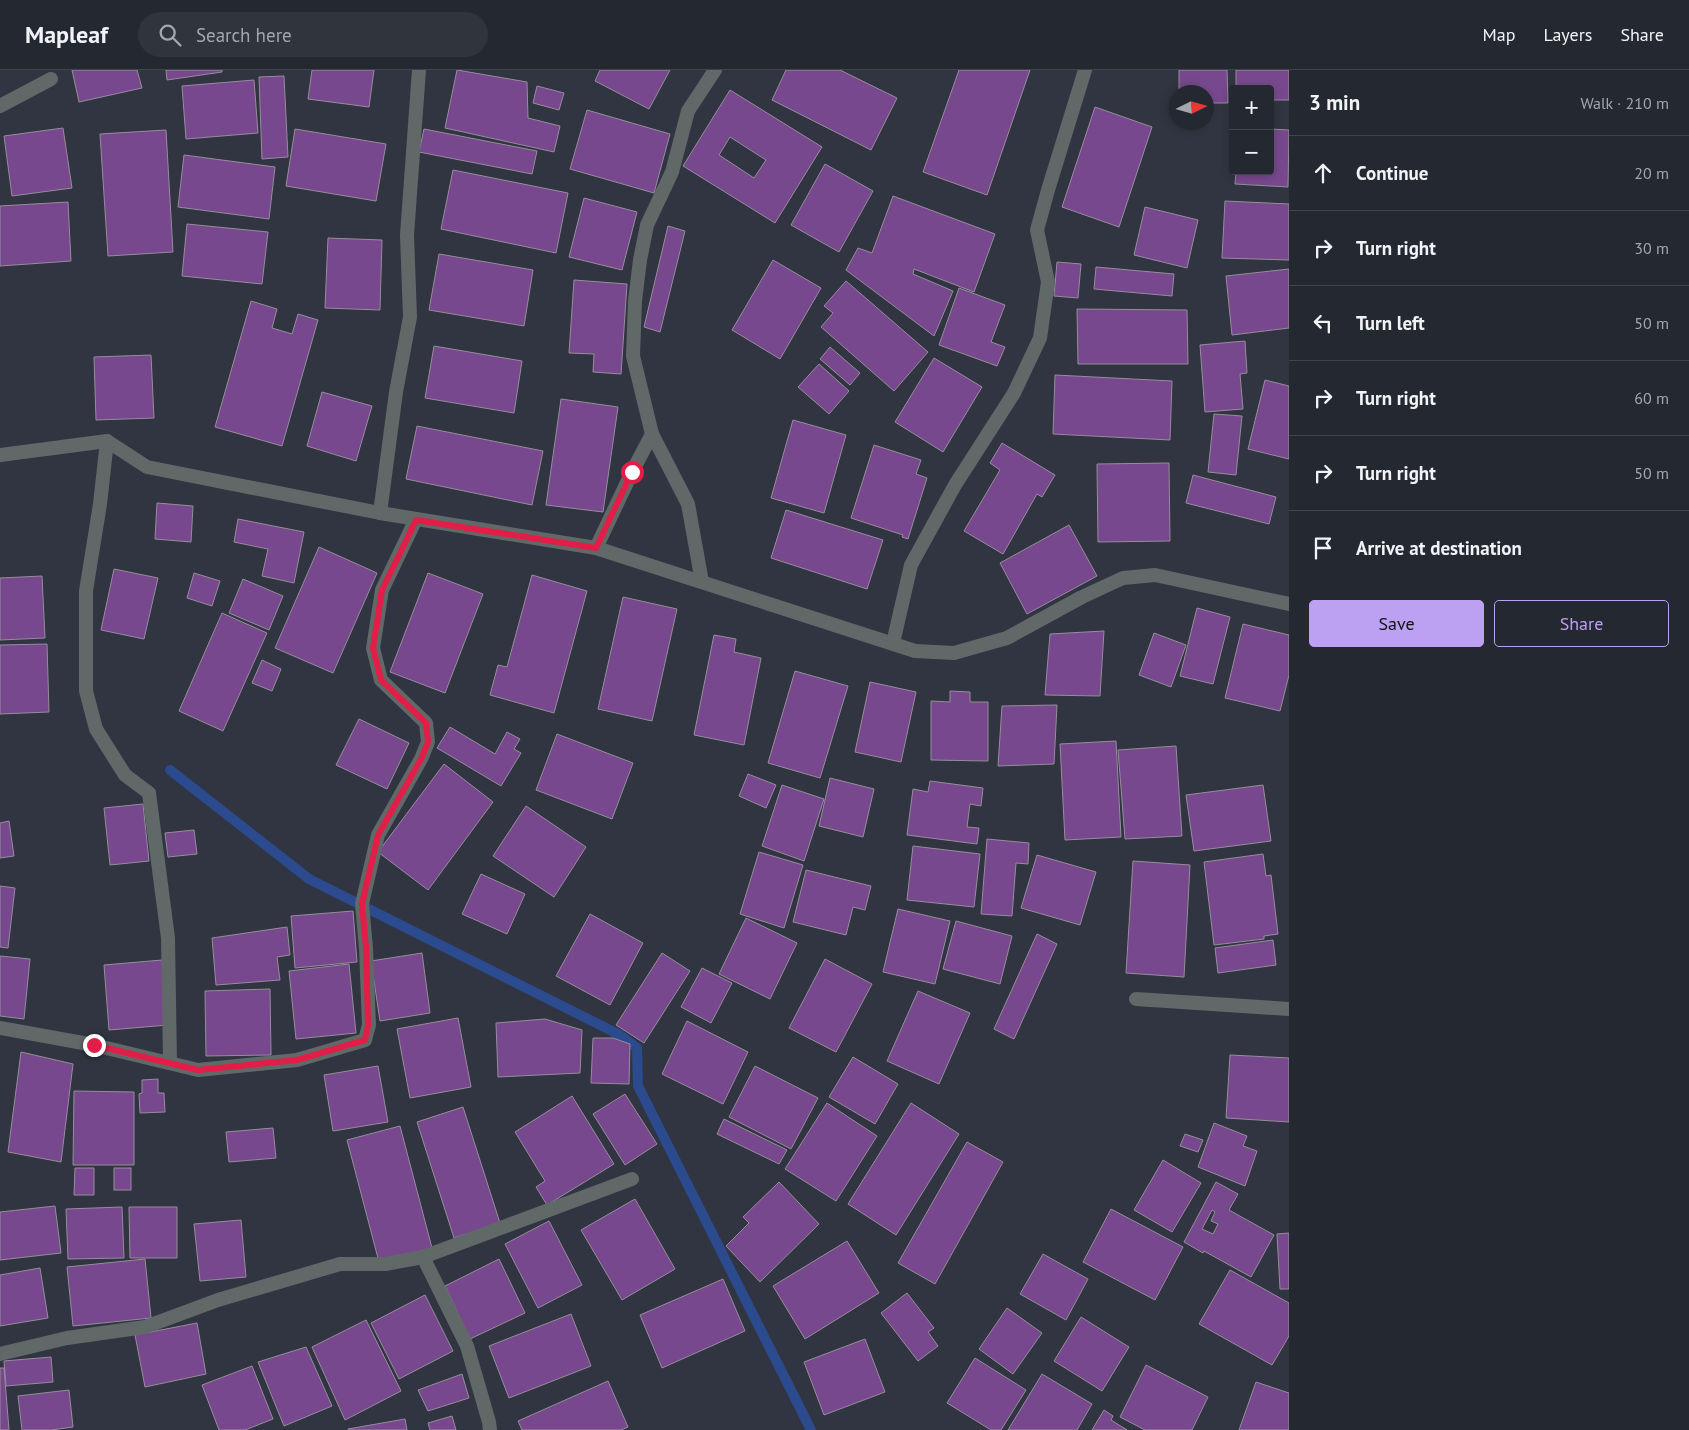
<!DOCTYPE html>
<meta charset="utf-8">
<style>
:root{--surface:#242831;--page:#30343d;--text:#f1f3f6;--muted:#a3a6ab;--line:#41444d;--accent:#bca0f2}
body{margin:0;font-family:"PT Sans",sans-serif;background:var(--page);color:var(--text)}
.controls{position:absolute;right:15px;top:15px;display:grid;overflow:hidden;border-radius:5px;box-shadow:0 2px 8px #0003}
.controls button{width:45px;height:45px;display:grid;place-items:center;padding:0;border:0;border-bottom:1px solid var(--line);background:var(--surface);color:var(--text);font:25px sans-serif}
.compass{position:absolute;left:1169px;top:15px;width:45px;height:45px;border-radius:50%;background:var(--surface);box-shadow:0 2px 8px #0003;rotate:85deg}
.stop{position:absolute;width:15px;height:15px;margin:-11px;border:4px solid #e11d48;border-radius:50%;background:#fff}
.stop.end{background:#e11d48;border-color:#fff;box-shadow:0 1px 5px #0008}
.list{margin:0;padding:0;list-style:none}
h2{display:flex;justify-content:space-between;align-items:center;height:65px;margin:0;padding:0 20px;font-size:21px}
h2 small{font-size:16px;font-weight:400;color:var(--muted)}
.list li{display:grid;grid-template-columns:32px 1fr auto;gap:15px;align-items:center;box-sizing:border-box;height:75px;padding:0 20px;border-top:1px solid var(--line)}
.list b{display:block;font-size:19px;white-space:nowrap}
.list em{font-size:16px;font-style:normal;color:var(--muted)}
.actions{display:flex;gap:10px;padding:15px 20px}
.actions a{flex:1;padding:11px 0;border:1px solid var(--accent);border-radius:5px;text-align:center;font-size:18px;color:var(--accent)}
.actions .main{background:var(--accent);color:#111}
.icon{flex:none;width:28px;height:28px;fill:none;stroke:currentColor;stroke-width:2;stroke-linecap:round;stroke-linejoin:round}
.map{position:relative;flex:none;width:1289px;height:1360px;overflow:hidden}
header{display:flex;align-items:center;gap:30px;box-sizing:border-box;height:70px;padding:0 25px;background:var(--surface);border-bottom:1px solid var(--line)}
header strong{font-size:24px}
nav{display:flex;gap:28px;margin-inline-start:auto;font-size:18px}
.search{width:350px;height:45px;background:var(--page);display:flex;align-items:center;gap:12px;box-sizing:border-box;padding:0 18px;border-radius:28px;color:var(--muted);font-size:19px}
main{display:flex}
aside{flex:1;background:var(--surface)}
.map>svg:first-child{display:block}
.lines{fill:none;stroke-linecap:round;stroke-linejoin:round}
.stream{stroke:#2b4b8e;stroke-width:10}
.building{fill:#77488d;stroke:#968d9b;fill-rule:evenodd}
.minor{stroke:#606968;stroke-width:14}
.route{stroke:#e11d48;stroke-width:6}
</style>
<header>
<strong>Mapleaf</strong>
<div class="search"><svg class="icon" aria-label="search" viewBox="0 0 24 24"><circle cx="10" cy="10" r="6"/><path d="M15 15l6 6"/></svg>Search here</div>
<nav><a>Map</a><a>Layers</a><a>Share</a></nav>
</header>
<main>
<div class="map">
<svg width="1289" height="1360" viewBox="0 0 1289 1360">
<rect width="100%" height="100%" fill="#303541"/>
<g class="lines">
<!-- stream -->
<polyline class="stream" points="170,700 309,809 620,965 637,978 638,1016 811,1360"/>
</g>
<!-- building -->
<g class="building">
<polygon points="72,0 137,0 142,18 79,32"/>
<polygon points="166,0 222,0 222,2 167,10"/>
<polygon points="312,0 374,0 369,37 308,29"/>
<polygon points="457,0 527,12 528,48 560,56 554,82 445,58"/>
<polygon points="600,0 670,0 649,39 595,11"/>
<polygon points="786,0 840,0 897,28 871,80 772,30"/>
<polygon points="959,0 1030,0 987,125 923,102"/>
<polygon points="1179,0 1227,0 1228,33 1206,33 1206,22 1179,22"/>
<polygon points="1236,0 1289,0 1289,30 1270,30 1270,19 1236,19"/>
<polygon points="284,6 288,87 262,89 259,7"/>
<polygon points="254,10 258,63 186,69 182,16"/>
<polygon points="537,16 564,23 559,40 533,33"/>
<path d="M730,20L822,77L775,153L683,96ZM730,67L766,90L754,108L719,85Z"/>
<polygon points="1095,37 1152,57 1119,157 1062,137"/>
<polygon points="587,40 670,64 654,123 570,99"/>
<polygon points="63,58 72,118 12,126 4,66"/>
<polygon points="295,59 386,74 376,131 286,116"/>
<polygon points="424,59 537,81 532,104 419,82"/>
<polygon points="1270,59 1289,60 1288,117 1235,114 1236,101 1270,101"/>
<polygon points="166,60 173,182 108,186 100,64"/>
<polygon points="184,85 275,97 269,149 178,137"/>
<polygon points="825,94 873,121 839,182 791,155"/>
<polygon points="453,100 568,123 556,183 441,159"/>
<polygon points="893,126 995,164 974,222 914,199 913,204 953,221 934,266 846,200 858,178 872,183"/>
<polygon points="584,128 637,142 622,200 569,187"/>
<polygon points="1225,131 1289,134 1289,190 1222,188"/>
<polygon points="68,132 71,191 0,196 0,136"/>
<polygon points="1145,137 1198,150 1187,198 1134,185"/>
<polygon points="187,154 268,162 262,214 182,206"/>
<polygon points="668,156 685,161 660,262 644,257"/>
<polygon points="328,168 382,170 380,240 325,238"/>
<polygon points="439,184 533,200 524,256 429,240"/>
<polygon points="773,190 821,218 780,289 732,260"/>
<polygon points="1057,192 1081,194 1078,228 1054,226"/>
<polygon points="1096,197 1174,204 1172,226 1094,219"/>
<polygon points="1289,199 1289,258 1232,265 1226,206"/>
<polygon points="574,210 627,214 621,304 593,302 594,284 569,283"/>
<polygon points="846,211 928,282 894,321 821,257 833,243 824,236"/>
<polygon points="959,218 1005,235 991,272 1005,277 997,296 939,275"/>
<polygon points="251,231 277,239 272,258 292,264 298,244 318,250 282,376 215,357"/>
<polygon points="1077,239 1187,240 1188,294 1078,294"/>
<polygon points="1245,271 1247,303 1240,304 1243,339 1205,342 1200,275"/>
<polygon points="434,276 522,291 514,343 425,328"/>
<polygon points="830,277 860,303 850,315 820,289"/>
<polygon points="151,285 154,348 96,350 94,287"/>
<polygon points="934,288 982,317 943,382 895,352"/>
<polygon points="819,294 849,321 829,344 798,317"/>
<polygon points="1055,305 1172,311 1170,370 1053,364"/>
<polygon points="1265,310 1289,316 1289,389 1248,379"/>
<polygon points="322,322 372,336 356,391 307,376"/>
<polygon points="561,329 618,337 603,442 546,435"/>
<polygon points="1214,344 1242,346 1236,405 1208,402"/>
<polygon points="793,350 846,365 824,443 771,428"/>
<polygon points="417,356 543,381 532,435 406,409"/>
<polygon points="1002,373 1055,405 1042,427 1037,424 1003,484 964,461 1000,400 990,393"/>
<polygon points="874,375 921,390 916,404 927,408 908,469 902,467 903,465 851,448"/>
<polygon points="1169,393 1170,471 1098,472 1097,394"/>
<polygon points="1193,405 1276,427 1269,454 1186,433"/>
<polygon points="157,433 193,436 191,472 155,469"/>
<polygon points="786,440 883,470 867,519 771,488"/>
<polygon points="238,449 304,462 294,513 262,506 268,479 234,472"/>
<polygon points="1069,455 1097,506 1027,544 1000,493"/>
<polygon points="319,477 377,503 333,603 275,578"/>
<polygon points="114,499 158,508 144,569 101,560"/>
<polygon points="194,503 220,511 212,536 187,528"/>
<polygon points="428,503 483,524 445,623 390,602"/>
<polygon points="532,505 587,521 554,643 490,625 498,595 507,597"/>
<polygon points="42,506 45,568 0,570 0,508"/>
<polygon points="243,509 283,526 269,560 229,543"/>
<polygon points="623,527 677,539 652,651 598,639"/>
<polygon points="1197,538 1230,547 1213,614 1180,606"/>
<polygon points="222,543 267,563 223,661 179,641"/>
<polygon points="1243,554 1289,565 1289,605 1280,641 1225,628"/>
<polygon points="1104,561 1100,626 1045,625 1050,564"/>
<polygon points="1154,563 1186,575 1171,617 1139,605"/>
<polygon points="714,565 736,569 734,582 761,588 744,675 694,665"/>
<polygon points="47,574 49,642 0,644 0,575"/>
<polygon points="262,590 281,599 272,621 252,613"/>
<polygon points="795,601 848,616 820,708 768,693"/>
<polygon points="870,612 916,622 901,692 855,682"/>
<polygon points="950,621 970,622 970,632 988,632 988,691 931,690 931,631 950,632"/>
<polygon points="1057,635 1054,694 998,696 1002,636"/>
<polygon points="359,649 409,673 387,719 336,695"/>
<polygon points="450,657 495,684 507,662 520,669 514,679 521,683 501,716 437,678"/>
<polygon points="557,664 633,693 612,749 536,720"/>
<polygon points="1116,671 1121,767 1065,770 1060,674"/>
<polygon points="1176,676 1182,766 1125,769 1118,680"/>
<polygon points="444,694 493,732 428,820 378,782"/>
<polygon points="748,704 776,715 766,738 739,726"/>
<polygon points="830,708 874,719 863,767 819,756"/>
<polygon points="930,711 983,718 981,736 970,734 967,757 979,758 977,774 907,765 913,719 928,722"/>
<polygon points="782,715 824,729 804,791 762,776"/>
<polygon points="1263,715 1271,771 1194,781 1186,725"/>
<polygon points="143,734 149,791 110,795 104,738"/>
<polygon points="526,736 586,777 554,827 493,786"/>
<polygon points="9,751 14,786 0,788 0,753"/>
<polygon points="194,760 197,784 168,787 165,763"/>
<polygon points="987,769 1029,773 1028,794 1016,793 1012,846 981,844"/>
<polygon points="913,776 980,784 974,837 907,830"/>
<polygon points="759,782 803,795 784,858 740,844"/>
<polygon points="1263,784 1266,806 1271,805 1278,864 1264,866 1264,869 1214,875 1204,792"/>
<polygon points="1037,785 1096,802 1080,855 1021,838"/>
<polygon points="1133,791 1190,795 1184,907 1126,903"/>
<polygon points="806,800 871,816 865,840 853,837 846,865 793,852"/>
<polygon points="481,804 525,824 507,864 462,844"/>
<polygon points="0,816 15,818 8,878 0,877"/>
<polygon points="898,839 950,851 935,914 883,902"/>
<polygon points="353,841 357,892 295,898 291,846"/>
<polygon points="590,844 643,873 610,935 556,906"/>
<polygon points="746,848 797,873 770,929 719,904"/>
<polygon points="956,851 1012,866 1000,914 943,899"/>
<polygon points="287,857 290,885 277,887 280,910 216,915 212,868"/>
<polygon points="1037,864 1057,874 1014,969 994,959"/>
<polygon points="1273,870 1276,895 1218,903 1215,878"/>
<polygon points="422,883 430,943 380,951 371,891"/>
<polygon points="662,883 690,901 644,973 616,955"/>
<polygon points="0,886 30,889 24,949 0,946"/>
<polygon points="825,889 872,914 836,982 789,958"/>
<polygon points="162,890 168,955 109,960 104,895"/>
<polygon points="349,894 356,963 296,969 289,901"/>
<polygon points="702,898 732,913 711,953 681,937"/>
<polygon points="270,919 271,985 206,986 205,921"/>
<polygon points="918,921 970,943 939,1014 887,991"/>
<polygon points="458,948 471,1017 410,1028 397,959"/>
<polygon points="545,949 582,960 580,1003 498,1007 496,953"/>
<polygon points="687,951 748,982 723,1034 662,1004"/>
<polygon points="593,968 613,968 630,974 629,1014 591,1013"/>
<polygon points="21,982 73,994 61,1092 8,1082"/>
<polygon points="1230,985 1289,988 1289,1052 1226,1048"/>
<polygon points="853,987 898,1014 875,1054 829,1027"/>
<polygon points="378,996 388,1052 333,1061 324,1005"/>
<polygon points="755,996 818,1028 791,1079 729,1047"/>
<polygon points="158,1009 158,1023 164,1023 165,1042 140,1043 139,1024 142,1023 142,1010"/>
<polygon points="74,1021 134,1022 134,1095 73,1095"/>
<polygon points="625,1024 657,1074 625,1095 593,1044"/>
<polygon points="572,1026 614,1094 547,1135 536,1117 545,1111 515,1062"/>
<polygon points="827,1033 877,1066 836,1131 785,1099"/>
<polygon points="911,1033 959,1064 896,1165 848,1134"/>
<polygon points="463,1037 500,1153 454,1168 417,1052"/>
<polygon points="724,1049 787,1080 779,1094 717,1064"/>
<polygon points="1214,1053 1247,1066 1243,1076 1257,1081 1245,1116 1198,1097"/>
<polygon points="400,1056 432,1178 379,1192 347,1070"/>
<polygon points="273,1058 276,1088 229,1092 226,1062"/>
<polygon points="1185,1064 1203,1070 1198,1082 1180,1076"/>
<polygon points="967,1072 1003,1092 935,1214 898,1193"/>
<polygon points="1163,1090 1201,1113 1172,1162 1134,1140"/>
<polygon points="75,1098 94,1098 94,1125 74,1125"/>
<rect x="114" y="1098" width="17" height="22"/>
<polygon points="779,1112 819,1154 760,1212 726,1176 749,1153 743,1147"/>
<path d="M1216,1112L1238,1124L1229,1140L1274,1165L1251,1207L1204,1181L1203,1183L1184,1172ZM1212,1140L1215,1142L1211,1151L1218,1154L1213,1164L1202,1159Z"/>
<polygon points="635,1129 675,1199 622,1230 581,1160"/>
<polygon points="55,1136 61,1183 0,1190 0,1142"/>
<polygon points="122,1137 124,1188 68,1189 66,1139"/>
<polygon points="129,1137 177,1137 177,1188 130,1188"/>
<polygon points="1111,1139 1183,1177 1155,1230 1083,1192"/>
<polygon points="241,1150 246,1207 200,1211 194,1154"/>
<polygon points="549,1151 582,1215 538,1238 505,1174"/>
<polygon points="1289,1163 1289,1219 1280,1219 1277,1164"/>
<polygon points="847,1171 879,1223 805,1269 773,1216"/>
<polygon points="1043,1184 1088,1209 1066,1250 1020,1224"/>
<polygon points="145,1189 151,1248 73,1256 67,1197"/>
<polygon points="499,1189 525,1243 470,1269 445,1216"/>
<polygon points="40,1198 48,1248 0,1256 0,1205"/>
<polygon points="1230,1200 1289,1233 1289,1266 1272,1295 1199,1254"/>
<polygon points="723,1209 745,1261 662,1298 640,1245"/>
<polygon points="907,1223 934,1258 928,1262 938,1276 918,1291 881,1243"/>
<polygon points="425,1225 453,1281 399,1309 371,1253"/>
<polygon points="1007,1238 1042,1263 1013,1304 979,1279"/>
<polygon points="571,1244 591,1296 509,1328 489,1276"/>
<polygon points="1081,1247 1129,1277 1102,1321 1054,1291"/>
<polygon points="366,1250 401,1321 345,1350 312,1277"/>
<polygon points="197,1253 206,1304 145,1317 135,1265"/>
<polygon points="865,1269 885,1322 824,1345 804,1292"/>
<polygon points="306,1277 332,1336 284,1356 258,1292"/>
<polygon points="51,1287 53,1312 6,1316 4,1291"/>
<polygon points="975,1288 1026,1320 1001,1360 991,1360 947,1333"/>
<polygon points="1146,1295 1208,1327 1192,1360 1145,1360 1120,1347"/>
<polygon points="252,1296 273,1349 245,1360 219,1360 202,1315"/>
<polygon points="0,1298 4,1298 9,1360 0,1360"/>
<polygon points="462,1304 469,1328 428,1341 418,1320"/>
<polygon points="1042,1304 1092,1334 1077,1360 1008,1360"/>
<polygon points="608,1311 628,1357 621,1360 522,1360 518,1351"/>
<polygon points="1256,1312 1289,1323 1289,1360 1239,1360"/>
<polygon points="69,1320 73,1357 51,1360 22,1360 18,1326"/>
<polygon points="1104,1340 1113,1346 1111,1350 1127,1360 1092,1360"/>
<polygon points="452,1346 456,1360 430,1360 428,1353"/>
<polygon points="405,1349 407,1360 348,1360 348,1359"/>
</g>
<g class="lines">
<!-- minor -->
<g class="minor">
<polyline points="0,36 51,9"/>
<polyline points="107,371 100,434 86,521 86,621 96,659 125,705 149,723 168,868 170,993"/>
<polyline points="0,385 107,371 147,397 380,443 596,478 915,581 954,583 1007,568 1082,527 1123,508 1155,505 1289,534"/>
<polyline points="380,443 396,322 410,247 407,165 419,0"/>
<polyline points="596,478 632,402 652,364"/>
<polyline points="702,512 688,434 652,364 633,286 635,231 640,190 647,155 672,102 688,41 715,0"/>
<polyline points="893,573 911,495 955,415 1014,323 1040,268 1048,212 1037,160 1048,120 1085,0"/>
<polyline points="1136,929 1289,939"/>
<polyline points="0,958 94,975 198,1000 297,990 365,970 369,955 366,878 362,834 378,765 421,689 428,672 426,653 381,610 373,578 382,520 416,449"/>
<polyline points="423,1187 467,1276 489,1352 490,1360"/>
<polyline points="0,1284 67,1268 145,1257 218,1230 340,1194 385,1194 423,1187 632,1109"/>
</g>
</g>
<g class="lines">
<!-- route -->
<polyline class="route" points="94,975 198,1000 297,990 365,970 368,955 366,878 362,834 378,765 421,689 428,672 426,653 381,610 373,578 382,520 416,450 596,478 632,402"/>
</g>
</svg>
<div class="controls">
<button>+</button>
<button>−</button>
</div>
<svg class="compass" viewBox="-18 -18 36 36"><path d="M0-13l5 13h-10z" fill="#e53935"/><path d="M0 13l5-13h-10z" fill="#a3a6ab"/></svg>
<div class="stop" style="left:632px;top:402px"></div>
<div class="stop end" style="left:94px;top:975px"></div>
</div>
<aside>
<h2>3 min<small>Walk · 210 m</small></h2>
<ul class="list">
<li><svg class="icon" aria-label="ahead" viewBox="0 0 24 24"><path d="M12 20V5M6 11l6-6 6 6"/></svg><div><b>Continue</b></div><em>20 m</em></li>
<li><svg class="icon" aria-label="right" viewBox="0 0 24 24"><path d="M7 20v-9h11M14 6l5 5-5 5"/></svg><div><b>Turn right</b></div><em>30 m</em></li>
<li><svg class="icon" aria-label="left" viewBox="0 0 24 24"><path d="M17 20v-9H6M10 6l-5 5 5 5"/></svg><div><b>Turn left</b></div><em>50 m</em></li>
<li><svg class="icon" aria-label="right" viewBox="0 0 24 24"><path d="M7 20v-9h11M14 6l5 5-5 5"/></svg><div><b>Turn right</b></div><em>60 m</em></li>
<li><svg class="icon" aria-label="right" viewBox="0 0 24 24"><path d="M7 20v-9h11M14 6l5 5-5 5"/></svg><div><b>Turn right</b></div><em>50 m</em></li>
<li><svg class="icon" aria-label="arrive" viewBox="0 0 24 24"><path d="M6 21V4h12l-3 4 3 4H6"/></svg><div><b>Arrive at destination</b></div></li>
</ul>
<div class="actions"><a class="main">Save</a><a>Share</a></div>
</aside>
</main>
